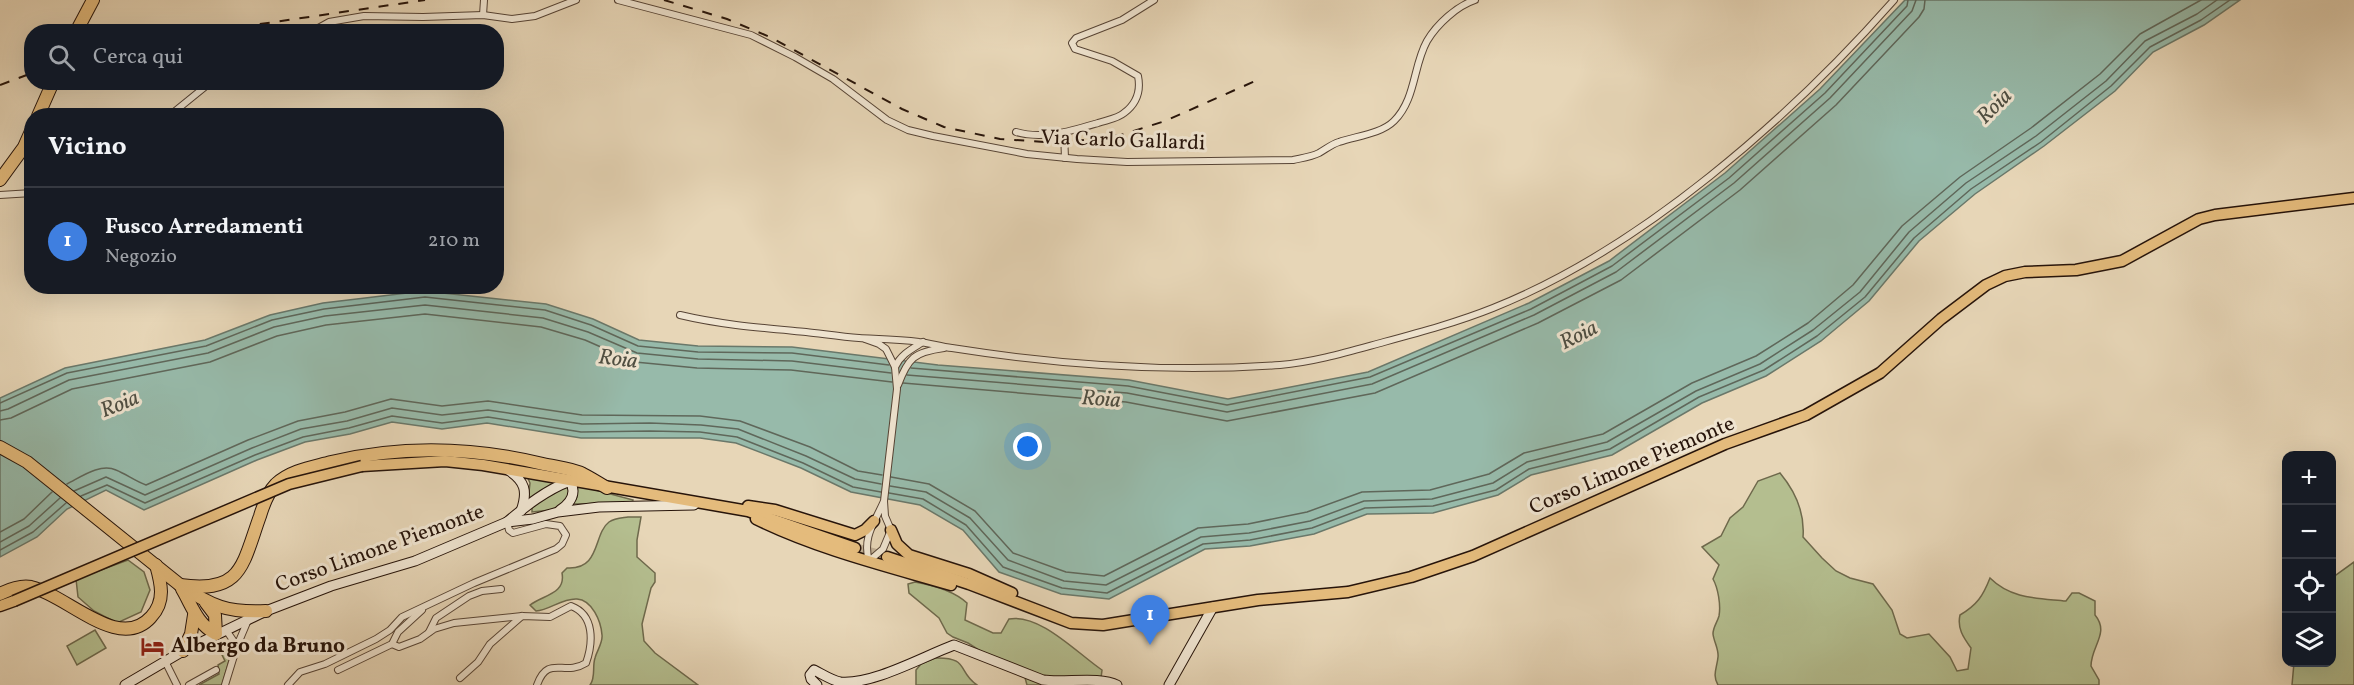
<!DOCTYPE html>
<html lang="it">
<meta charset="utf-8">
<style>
:root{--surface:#171b24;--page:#20242c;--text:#f1f3f6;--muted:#9ea1a6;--line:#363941;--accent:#0b8043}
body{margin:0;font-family:Vollkorn,serif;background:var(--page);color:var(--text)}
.controls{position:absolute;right:18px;bottom:18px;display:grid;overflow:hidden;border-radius:12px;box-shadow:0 6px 24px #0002}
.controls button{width:54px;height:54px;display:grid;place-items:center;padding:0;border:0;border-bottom:2px solid var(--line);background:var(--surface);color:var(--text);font:30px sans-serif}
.you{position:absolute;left:1028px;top:447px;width:21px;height:21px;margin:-15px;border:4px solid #fff;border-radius:50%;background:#1a73e8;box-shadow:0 0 0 9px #1a73e833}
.badge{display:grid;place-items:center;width:39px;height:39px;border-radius:50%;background:var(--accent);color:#fff;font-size:20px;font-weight:700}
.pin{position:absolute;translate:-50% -50px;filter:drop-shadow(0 2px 3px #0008)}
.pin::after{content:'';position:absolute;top:32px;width:21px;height:18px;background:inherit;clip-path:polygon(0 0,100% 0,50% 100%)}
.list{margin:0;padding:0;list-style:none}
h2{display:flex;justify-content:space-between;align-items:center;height:78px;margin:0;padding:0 24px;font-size:26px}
h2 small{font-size:20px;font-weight:400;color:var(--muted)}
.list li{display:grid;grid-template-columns:39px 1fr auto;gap:18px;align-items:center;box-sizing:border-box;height:108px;padding:0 24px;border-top:2px solid var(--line)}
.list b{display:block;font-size:22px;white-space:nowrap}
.list p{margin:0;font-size:20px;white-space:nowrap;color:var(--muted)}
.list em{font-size:20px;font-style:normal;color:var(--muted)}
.icon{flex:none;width:33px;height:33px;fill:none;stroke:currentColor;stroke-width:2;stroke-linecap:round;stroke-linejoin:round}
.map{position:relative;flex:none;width:2354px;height:685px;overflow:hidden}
.search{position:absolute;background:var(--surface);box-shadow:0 6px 24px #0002;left:24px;top:24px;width:480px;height:66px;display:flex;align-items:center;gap:15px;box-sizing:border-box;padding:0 21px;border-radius:24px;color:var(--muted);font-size:22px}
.panel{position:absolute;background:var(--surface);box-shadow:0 6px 24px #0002;left:24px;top:108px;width:480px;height:186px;border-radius:24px}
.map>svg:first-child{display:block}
.green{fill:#b4be8f;stroke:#6e694c;stroke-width:1.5}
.water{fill:#97baaa;stroke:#6a786a;stroke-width:1.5}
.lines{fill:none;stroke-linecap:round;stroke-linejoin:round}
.shore{stroke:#5f675a;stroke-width:1.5}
.primary-tunnel{stroke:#c1af94;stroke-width:10;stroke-dasharray:10 5;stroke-linecap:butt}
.street-casing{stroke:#574435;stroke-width:8}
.secondary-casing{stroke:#27140a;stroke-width:11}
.primary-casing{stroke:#27140a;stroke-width:13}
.highway-casing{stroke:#27140a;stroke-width:14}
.street{stroke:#efe4d0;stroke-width:6}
.secondary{stroke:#efe4d0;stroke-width:9}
.primary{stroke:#e4bb7c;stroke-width:10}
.highway{stroke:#e4bb7c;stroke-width:12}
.rail{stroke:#27140a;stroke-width:2;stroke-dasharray:10 10;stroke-linecap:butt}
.primary-bridge-casing{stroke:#27140a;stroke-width:13;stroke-linecap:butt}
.primary-bridge{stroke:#e4bb7c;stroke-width:10}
.labels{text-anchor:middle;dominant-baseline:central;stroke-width:6;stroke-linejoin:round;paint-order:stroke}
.street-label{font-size:21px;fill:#27140a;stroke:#efe4d0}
.poi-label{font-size:21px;font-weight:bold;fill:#27140a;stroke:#efe4d0;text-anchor:start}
.water-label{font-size:22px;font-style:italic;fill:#4e4e42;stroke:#efe4d0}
</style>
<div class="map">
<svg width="2354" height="685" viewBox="0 0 2354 685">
<rect width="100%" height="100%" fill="#e7d6b7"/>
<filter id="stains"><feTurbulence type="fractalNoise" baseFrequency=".00333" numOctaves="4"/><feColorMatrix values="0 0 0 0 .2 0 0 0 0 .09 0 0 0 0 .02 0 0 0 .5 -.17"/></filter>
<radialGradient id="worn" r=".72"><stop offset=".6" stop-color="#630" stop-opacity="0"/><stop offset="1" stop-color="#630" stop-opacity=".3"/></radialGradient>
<!-- green -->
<g class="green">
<path d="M1780,473C1795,491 1805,512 1803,537L1822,558L1836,571L1850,578L1873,584L1892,610L1900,634L1907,638L1929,634L1950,657L1957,671L1968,669L1971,648C1963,637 1957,628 1960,615C1977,605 1983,596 1990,578C2011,599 2037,598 2066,601L2072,593H2079L2095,601V615C2110,633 2091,646 2091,666L2099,680V685H1718C1712,675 1717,668 1718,657C1719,650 1714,642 1713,634C1713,627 1717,623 1719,616C1721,605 1718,588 1713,579L1719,565L1702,547L1721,536L1730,518L1743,507L1758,481Z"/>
<polygon points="527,476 558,481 528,501 530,483"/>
<polygon points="568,485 571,487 565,503 551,510 532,512 532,506"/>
<polygon points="577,485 633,500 632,503 571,504 577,497"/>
<path d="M628,517H641L637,540V557L655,573V582L651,588L642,624L644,641L655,653L698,685H590C596,677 592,667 595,658C597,650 603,643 602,635C601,621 592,600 577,599C562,598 550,610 536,611L530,605C543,595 566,594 562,573L567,568C601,570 593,534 609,522C615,518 622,518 628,517Z"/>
<polygon points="128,560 144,572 150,590 141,612 117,623 94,611 78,597 76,579"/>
<polygon points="2354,562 2354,685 2292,685 2294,663 2332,662 2332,578"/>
<path d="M915,582C932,585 954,591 967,603L965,620L993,633H1001L1009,619C1040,613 1078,654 1102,670L1101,678L1078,679L1075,685H1027L1024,674L985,654L968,643L953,637L947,633L939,618L909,593L908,584Z"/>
<polygon points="95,630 106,648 77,665 67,646"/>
<polygon points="225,644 229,646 231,654 222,685 199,685 219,674 218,665 225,661 218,647"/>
<path d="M935,658C970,657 957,672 977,685H916V670L921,664Z"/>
</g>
<!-- water -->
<polygon class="water" points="1905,0 2240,0 2204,25 2153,52 2115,91 2044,146 1975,194 1919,241 1869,301 1821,341 1766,376 1702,403 1612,455 1531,475 1498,495 1433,513 1367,514 1314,534 1250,546 1205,549 1109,599 1061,594 999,572 963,530 920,505 851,492 801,468 736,443 700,438 581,438 487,423 442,429 392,422 350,434 305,442 257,460 144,510 106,490 67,509 37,537 0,557 0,398 65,368 205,340 270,315 323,303 424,291 546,304 593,319 639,340 698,346 792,347 938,365 1129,380 1228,399 1368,372 1529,303 1609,261 1725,173 1820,89"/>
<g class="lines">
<!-- shore -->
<g class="shore">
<polyline points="911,368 1128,386 1227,405 1370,377 1531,309 1612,266 1729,178 1825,93 1907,6 1908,0"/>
<polyline points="907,375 1127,393 1227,412 1372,384 1534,315 1616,272 1734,183 1830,98 1912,11 1916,0"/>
<polyline points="903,383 1126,402 1227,421 1375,393 1538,323 1621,280 1740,190 1836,105 1919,17 1924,9 1925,0"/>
<polyline points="0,403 67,373 206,346 272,320 324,309 425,297 545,310 591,325 638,346 698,352 792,353 889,365"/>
<polyline points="0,411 8,409 69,380 208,353 274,327 325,316 425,305 543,318 588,332 637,353 698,359 792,361 891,373"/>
<polyline points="0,420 11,418 72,389 210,362 277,336 326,325 425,314 541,327 585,340 635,362 697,368 791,370 892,382"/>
<polyline points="891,477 929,484 975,511 1013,553 1066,572 1104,576 1198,528 1248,524 1307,512 1362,492 1430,490 1489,474 1524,453 1603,434 1692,383 1756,356 1808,323 1853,285 1902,226 1960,177 2031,128 2100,74 2140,34 2201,0"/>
<path d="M67,484C81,477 100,463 116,470C126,474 135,481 146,485L248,440L298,421L345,412L391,399L442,406L488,401L582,415L700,416L740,421L810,447L858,471L882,475"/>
<polyline points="890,486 926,492 970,518 1008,560 1064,581 1106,585 1201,537 1249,533 1310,521 1364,501 1432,499 1493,483 1527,462 1607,442 1696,391 1760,364 1813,330 1860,292 1909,232 1966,183 2036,136 2106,81 2145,41 2197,14 2217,0"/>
<polyline points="74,491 106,477 145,495 252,448 301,429 347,421 392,408 442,415 488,410 582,424 650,423 701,425 738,429 806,456 855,479 881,484"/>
<polyline points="889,493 923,499 966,525 1003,567 1062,588 1107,593 1203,544 1250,540 1312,528 1365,508 1433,506 1496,490 1529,469 1610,449 1699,397 1764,370 1817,336 1865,297 1914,238 1971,189 2041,142 2111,86 2150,47 2201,20 2230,0"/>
<polyline points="81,496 107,485 145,503 255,455 303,437 349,428 392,416 442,423 488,417 581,432 650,431 700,432 737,437 803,463 853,487 881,492"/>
<polyline points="0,532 24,519 52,492"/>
<polyline points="0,542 29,526 60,498"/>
<polyline points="0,550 33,532 66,503"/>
</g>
<!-- primary-tunnel -->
<polyline class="primary-tunnel" points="855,548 887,557"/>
<defs>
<g id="street">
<path d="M618,0L751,35L795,57L833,79L887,120L908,130L933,136L1027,154L1077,159L1127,162L1293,160C1302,158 1311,157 1319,153C1326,149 1332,144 1339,142C1356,136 1381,134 1394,121C1416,99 1413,66 1427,41C1437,24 1457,6 1475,0"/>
<polyline points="483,15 484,0"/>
<polyline points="311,32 329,22 364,16 423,17 483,15 512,19 535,16 576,0"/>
<polyline points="169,116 211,82"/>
<path d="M1016,132C1043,140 1071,131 1098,123C1106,120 1117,119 1124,113C1136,104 1141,91 1138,76L1112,61L1075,49L1072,43L1076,38L1122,20L1154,0"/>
<polyline points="1064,133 1065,158"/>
<polyline points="0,195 32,193"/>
<path d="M680,315C722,325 763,328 806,332C824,334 842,337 859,338C879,339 899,339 919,342C930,343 941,347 952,348C1060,365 1171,373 1280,365C1315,362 1351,351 1384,342C1421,332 1458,322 1493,308C1641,249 1790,118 1894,0"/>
<path d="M865,339L879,344L886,349L895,367L897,389L884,501L885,516L891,530L883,549L869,561C862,537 875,522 884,501"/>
<path d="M895,367C901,354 912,349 923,342"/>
<path d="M898,385C908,358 914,352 944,348"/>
<polyline points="226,630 237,646"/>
<polyline points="429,632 436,618 469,596 482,591 501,589"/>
<path d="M392,644L399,647L420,639L434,629L454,623L522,616L550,617L571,606C595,615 593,643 586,663C564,677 548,654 537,685"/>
<polyline points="165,661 177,685"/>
<polyline points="338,670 392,644 398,632 422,610"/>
<polyline points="460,678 478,662 490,644 522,616"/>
<polyline points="189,685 216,670"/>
<polyline points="225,685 237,646 248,620"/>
<polyline points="288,685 300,672 325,664 376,639 390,630 402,617 474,583 556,549 562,544 566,535 560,526 546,524 513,533 509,530 507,522"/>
</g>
<g id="secondary">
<path d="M508,470C525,481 528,491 521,511"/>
<path d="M507,522C526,506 546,490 570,481C577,493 571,503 560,510"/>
<polyline points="125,685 183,651 266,611 331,586 415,561 507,522 533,519 558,512 599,507 694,505"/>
<path d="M817,685L811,679L810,675L814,670C822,674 831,680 840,682C873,685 922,657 954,645L1043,680C1064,683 1100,676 1117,685"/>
<polyline points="1169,685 1213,607"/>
</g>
<g id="primary">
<polyline points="362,466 445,461 483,465 748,511 855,548"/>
<polyline points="748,506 775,510 855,535 865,530 874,521"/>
<path d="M756,519C817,549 886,566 951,585"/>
<polyline points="891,530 897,544 909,555 969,574 1012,593"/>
<polyline points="887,557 969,584 1071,623 1103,625 1258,600 1348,592 1411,577 1473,556 1725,444 1806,415 1880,373 1941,319 1986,285 2005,276 2025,272 2076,270 2122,261 2199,219 2215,215 2354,198"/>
<polyline points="0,606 14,601"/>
</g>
<g id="highway">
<polyline points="76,32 93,0"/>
<polyline points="38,116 53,82"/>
<polyline points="0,180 24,147 32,129"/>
<path d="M0,447L27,462L180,585C211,606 228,613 266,611"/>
<path d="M180,585C242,594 242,566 260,516C263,506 269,491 276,484C291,470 313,467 331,462C402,445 473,447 543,464C556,467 572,468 583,474C591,478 599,483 607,488"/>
<path d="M182,589C192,606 197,624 216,634L215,615L206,603"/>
<path d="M0,594C10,589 20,585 31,587C67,595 119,653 151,617C166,601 161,583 156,565"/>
<polyline points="183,651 191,634 194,615"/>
</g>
</defs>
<!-- street casing -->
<use href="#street" class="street-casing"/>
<!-- secondary casing -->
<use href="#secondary" class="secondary-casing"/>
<!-- primary casing -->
<use href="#primary" class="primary-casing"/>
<!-- highway casing -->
<use href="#highway" class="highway-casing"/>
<!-- street -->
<use href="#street" class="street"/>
<!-- secondary -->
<use href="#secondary" class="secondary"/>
<!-- primary -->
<use href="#primary" class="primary"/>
<!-- highway -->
<use href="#highway" class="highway"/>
<!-- rail -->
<g class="rail">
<polyline points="664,0 727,19 770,37 902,109 944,127 1000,139 1061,143 1121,135 1165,121 1262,78"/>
<polyline points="240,27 425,0"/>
<polyline points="0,85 32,73"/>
</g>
<defs>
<polyline id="primary-bridge" points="14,601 289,484 362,466"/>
</defs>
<!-- primary-bridge casing -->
<use href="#primary-bridge" class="primary-bridge-casing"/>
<!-- primary-bridge -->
<use href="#primary-bridge" class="primary-bridge"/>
</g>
<!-- icons -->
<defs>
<symbol id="hotel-bare" viewBox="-9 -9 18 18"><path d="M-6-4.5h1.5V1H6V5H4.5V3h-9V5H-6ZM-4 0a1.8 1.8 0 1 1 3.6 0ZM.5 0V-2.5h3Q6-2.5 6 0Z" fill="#8f2418" stroke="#efe4d0" stroke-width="2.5" paint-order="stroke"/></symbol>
</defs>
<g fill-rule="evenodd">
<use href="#hotel-bare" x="136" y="630" width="33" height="33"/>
</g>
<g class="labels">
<!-- street labels -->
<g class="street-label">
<text transform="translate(1123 141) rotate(2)">Via Carlo Gallardi</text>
<text transform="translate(1632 466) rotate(-23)">Corso Limone Piemonte</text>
<text transform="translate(380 549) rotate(-20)">Corso Limone Piemonte</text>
</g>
<!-- poi labels -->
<g class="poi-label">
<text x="171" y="646">Albergo da Bruno</text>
</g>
<!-- water labels -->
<g class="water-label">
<text transform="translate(1995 107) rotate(-45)">Roia</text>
<text transform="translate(1579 336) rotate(-27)">Roia</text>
<text transform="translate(618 360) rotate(7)">Roia</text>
<text transform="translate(1101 400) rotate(4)">Roia</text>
<text transform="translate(120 405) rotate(-22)">Roia</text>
</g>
</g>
<rect width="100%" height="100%" filter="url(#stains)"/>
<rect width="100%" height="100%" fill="url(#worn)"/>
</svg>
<div class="controls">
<button>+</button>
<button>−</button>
<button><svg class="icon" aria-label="locate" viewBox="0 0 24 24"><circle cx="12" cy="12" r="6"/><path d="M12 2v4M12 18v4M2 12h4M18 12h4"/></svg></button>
<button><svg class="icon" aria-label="layers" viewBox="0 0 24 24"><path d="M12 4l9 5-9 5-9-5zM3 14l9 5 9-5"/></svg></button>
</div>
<div class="you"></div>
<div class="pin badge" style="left:1150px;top:645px;background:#3f7fe0">1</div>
<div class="search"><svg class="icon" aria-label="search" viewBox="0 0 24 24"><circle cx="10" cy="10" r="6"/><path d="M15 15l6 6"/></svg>Cerca qui</div>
<section class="panel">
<h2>Vicino<small></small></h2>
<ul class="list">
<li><span class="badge" style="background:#3f7fe0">1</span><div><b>Fusco Arredamenti</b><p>Negozio</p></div><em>210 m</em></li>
</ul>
</section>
</div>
